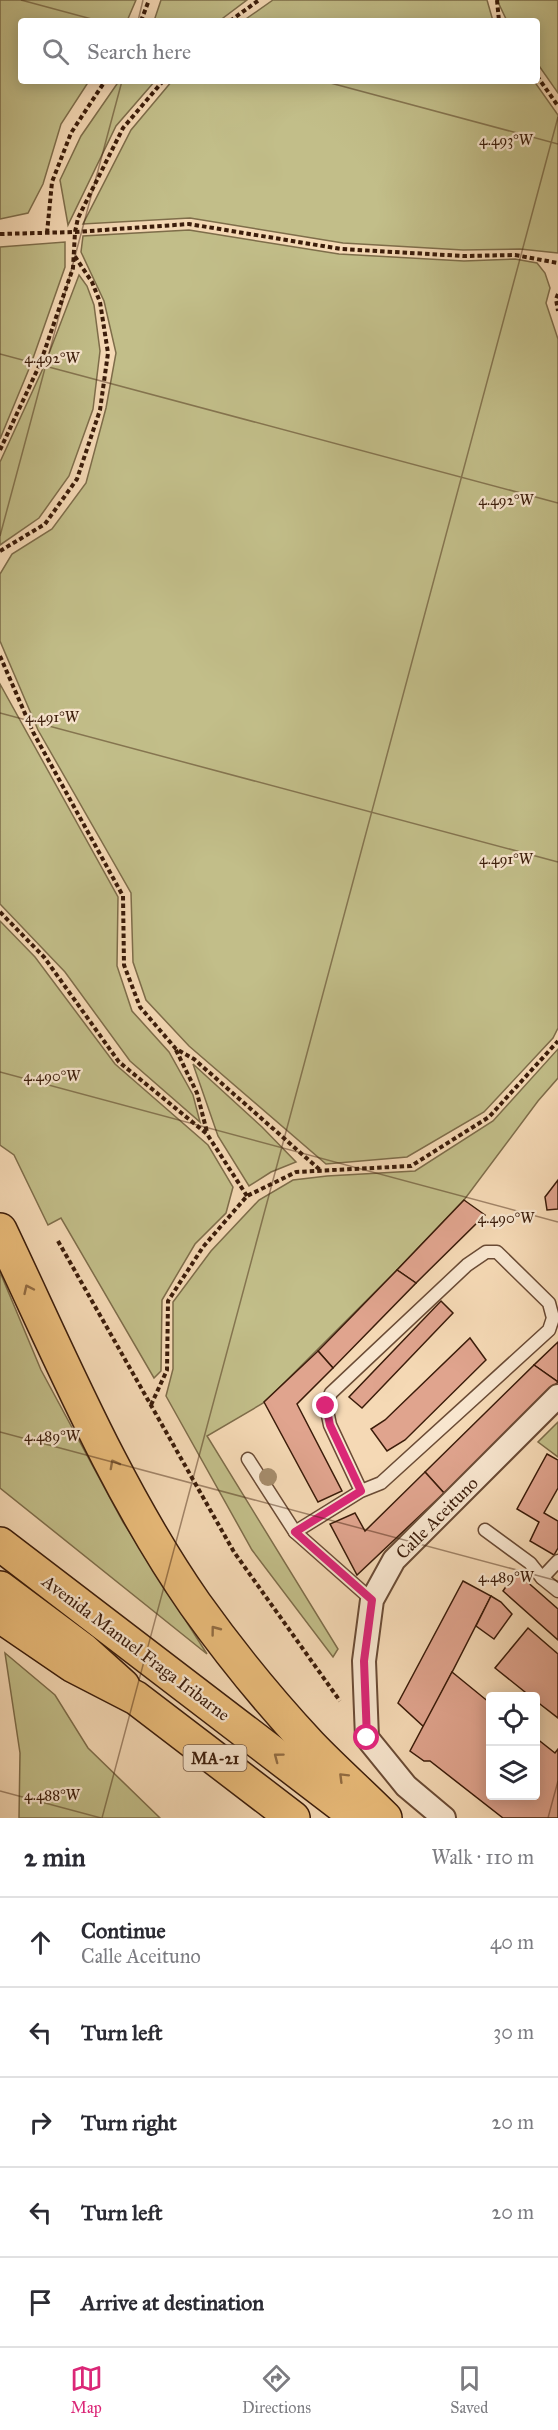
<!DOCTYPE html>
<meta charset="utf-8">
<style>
:root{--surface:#fff;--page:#f2f2f3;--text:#2b2b33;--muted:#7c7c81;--line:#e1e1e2;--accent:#db2777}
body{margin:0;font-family:"IM FELL Great Primer",serif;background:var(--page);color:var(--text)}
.controls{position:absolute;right:18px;bottom:18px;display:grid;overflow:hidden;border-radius:6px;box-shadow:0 3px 15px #0003}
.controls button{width:54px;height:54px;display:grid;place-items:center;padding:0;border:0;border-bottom:2px solid var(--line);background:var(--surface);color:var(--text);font:30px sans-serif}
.stop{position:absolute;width:18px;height:18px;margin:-14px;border:4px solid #db2777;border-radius:50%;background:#fff}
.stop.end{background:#db2777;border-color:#fff;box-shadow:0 2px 6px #0008}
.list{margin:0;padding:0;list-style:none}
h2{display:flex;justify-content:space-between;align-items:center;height:78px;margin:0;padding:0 24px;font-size:26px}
h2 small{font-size:20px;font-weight:400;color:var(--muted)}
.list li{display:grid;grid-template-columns:39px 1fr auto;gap:18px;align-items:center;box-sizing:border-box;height:90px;padding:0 24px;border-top:2px solid var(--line)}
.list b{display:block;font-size:22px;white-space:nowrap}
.list p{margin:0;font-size:20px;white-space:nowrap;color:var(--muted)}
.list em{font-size:20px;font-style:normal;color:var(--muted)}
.icon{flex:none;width:33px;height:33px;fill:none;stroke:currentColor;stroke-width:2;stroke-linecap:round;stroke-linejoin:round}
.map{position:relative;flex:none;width:558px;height:1818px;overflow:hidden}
.search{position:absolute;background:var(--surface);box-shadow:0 3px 15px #0003;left:18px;right:18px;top:18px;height:66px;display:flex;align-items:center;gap:15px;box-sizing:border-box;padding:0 21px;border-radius:6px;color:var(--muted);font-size:22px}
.sheet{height:528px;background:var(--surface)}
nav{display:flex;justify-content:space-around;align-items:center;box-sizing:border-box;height:84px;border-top:2px solid var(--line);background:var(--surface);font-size:16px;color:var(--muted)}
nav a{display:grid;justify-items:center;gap:3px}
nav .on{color:var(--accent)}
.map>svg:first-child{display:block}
.green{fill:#c2be89;stroke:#7e6d4a;stroke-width:1.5}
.building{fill:#e0a48e;stroke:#3b1c0a;stroke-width:1.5}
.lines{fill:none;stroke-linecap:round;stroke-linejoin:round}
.service-casing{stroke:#6a4b35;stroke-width:15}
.minor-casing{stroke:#6a4b35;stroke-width:26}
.primary-casing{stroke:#3b1c0a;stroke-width:36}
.motorway-casing{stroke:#3b1c0a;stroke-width:36}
.path{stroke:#3b1c0a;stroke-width:4;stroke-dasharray:4.5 3;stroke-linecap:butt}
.service{stroke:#f8e6cf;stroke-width:12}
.minor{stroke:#f8e6cf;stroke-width:22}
.primary{stroke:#eabc7a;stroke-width:33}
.motorway{stroke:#eabc7a;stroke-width:33}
.tree{fill:#a58c6c}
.oneway{stroke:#926c42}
.route{stroke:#db2777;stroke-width:8}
.ticks{fill:none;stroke:#3b1c0a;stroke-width:1.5;stroke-opacity:0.45}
.labels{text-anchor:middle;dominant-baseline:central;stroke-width:4.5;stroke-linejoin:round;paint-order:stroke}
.shield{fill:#f8e6cf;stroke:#745945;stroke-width:1.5}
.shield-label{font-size:16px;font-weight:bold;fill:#3b1c0a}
.street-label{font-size:18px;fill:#3b1c0a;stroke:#f8e6cf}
.ticks-label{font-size:15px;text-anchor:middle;fill:#3b1c0a;stroke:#f8e6cf;stroke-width:4.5;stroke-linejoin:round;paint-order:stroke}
</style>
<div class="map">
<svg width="558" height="1818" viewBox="0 0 558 1818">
<rect width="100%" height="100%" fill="#f5d9b5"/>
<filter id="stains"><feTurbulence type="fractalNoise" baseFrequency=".00333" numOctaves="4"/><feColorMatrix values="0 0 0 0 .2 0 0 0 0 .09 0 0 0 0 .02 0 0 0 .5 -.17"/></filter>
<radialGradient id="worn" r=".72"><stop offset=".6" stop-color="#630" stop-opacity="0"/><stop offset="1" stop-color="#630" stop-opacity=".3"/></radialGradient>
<!-- green -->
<g class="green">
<polygon points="0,0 136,0 127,21 21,21 21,81 89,81 61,124 43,184 28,213 0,219"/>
<polygon points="161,0 247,0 219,21 154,21"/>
<polygon points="273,0 487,0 493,21 243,21"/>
<polygon points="497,0 558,0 558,93 537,63 537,21 507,21"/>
<polygon points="119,81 155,81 116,126 68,225 60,180 81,136"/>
<polygon points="172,81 534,81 558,115 558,253 520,249 463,250 343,243 190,218 83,224 131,130"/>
<polygon points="189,230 339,254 464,261 515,259 537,263 545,273 550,288 546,303 558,339 558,1028 553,1038 484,1112 407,1157 326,1164 189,1046 146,1000 133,962 131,893 38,730 0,641 0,574 12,554 52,529 86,483 106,408 116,353 104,301 81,252 83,236"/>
<polygon points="65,242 65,267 31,364 0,439 0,247"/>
<polygon points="79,275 87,286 94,305 100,351 93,409 69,476 39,518 0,545 0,462 45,364"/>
<polygon points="0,684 118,897 117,966 132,1011 169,1052 193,1095 200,1122 130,1061 65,972 0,904"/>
<polygon points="0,921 35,957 115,1064 208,1145 233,1187 226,1213 195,1244 162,1300 161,1371 154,1378 61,1218 48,1225 14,1155 0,1145"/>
<polygon points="558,1049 558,1078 538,1101 464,1200 397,1270 265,1402 207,1436 338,1649 333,1657 252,1550 166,1396 173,1369 173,1302 211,1251 259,1200 293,1180 327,1176 415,1171 493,1121"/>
<polygon points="193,1064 262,1127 296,1162 271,1172 249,1186 218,1136"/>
<polygon points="0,1272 41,1370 123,1522 207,1654 0,1488"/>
<polygon points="558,1422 558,1457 538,1442"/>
<polygon points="5,1653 55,1695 88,1748 160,1818 19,1818 20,1753"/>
</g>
<!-- building -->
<g class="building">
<polygon points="558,1180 558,1209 547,1210 545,1197"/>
<polygon points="464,1200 485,1215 416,1283 397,1270"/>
<polygon points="397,1270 416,1283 333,1368 318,1351"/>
<polygon points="441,1301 453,1313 362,1408 349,1397"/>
<polygon points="470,1338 486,1360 405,1440 387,1451 371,1429 385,1420"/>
<polygon points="558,1342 558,1382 534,1365"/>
<polygon points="318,1351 333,1368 297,1404 342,1491 318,1502 264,1402"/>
<polygon points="534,1365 558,1382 444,1493 425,1472"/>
<polygon points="547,1454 558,1460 558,1488 544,1513 558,1521 558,1548 554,1555 530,1541 539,1522 517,1509"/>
<polygon points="425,1472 444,1493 357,1575 330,1524 355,1513 365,1531"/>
<polygon points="516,1572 558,1609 558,1640 503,1591"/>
<polygon points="463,1581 491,1596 424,1727 398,1703"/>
<polygon points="491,1596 501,1602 512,1614 494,1639 476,1626"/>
<polygon points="528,1628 558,1654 558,1718 536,1701 536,1696 530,1696 495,1668"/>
<polygon points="452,1672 490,1703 490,1796 536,1796 536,1738 555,1753 558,1749 558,1818 503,1818 430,1761 424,1761 410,1751"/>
</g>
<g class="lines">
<defs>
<g id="service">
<polyline points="248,1459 295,1532 372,1600"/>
<polyline points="485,1530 530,1563 542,1578 558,1591"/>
<polyline points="295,1532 361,1491 381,1483 549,1330 553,1318 549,1303 497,1252 486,1252 467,1265 331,1393 326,1406 330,1425 361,1491"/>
<polyline points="542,1578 558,1561"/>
</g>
<polyline id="minor" points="444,1818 406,1786 367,1738 364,1661 372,1600 394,1560 558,1396"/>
<g id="primary">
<polyline points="0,1544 358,1818"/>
<polyline points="0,1588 83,1650 123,1686"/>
</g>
<g id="motorway">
<path d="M0,1230C60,1356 115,1489 195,1604C230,1653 269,1701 310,1745C334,1770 360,1793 385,1818"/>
<polyline points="2,1617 72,1665 136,1698 293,1818"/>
</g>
</defs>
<!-- service casing -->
<use href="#service" class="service-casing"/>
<!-- minor casing -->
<use href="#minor" class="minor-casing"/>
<!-- primary casing -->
<use href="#primary" class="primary-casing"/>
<!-- motorway casing -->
<use href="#motorway" class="motorway-casing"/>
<!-- path -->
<g class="path">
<polyline points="497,0 499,21"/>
<polyline points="141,21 149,0"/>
<polyline points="230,21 259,0"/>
<polyline points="537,76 558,106"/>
<polyline points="47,233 52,182 71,133 105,81"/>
<polyline points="0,234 75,232 189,224 341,249 464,256 515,255 558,263"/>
<polyline points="558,294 556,299 558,311"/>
<polyline points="0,450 40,364 73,268 75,232 78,218 123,128 163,81"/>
<polyline points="0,551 45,524 77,479 100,410 108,353 100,302 92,282 74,255"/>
<polyline points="0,656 33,732 123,896 124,965 140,1007 176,1049 194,1059 320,1170"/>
<polyline points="0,912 44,957 119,1062 207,1134 247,1196"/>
<polyline points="176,1050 197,1093 207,1132"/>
<polyline points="58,1241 234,1552 340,1701"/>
<polyline points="151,1405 167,1370 168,1301 203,1247 247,1196 296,1172 411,1166 489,1117 558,1041"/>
</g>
<!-- service -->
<use href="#service" class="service"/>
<!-- minor -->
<use href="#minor" class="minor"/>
<!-- primary -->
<use href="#primary" class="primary"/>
<!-- motorway -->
<use href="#motorway" class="motorway"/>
</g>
<!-- trees -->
<circle class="tree" cx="268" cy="1477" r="9"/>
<!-- one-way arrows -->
<defs><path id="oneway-chevron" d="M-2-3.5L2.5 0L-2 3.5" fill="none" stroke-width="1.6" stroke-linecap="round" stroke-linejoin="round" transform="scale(1.5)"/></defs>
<g class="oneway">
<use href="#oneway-chevron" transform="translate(28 1289) rotate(-115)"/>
<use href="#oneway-chevron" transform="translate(114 1464) rotate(-118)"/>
<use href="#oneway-chevron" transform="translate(215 1630) rotate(-127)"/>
<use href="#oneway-chevron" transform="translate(278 1757) rotate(-143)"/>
<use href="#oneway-chevron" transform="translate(343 1777) rotate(-135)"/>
</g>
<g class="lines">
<!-- route -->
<polyline class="route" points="326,1406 330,1425 361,1491 295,1532 372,1600 364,1661 367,1738"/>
</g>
<!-- ticks -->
<path class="ticks" d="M21,0L99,21M138,21L143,0M323,81L558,144M0,354L558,503M0,536L122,81M0,713L558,862M0,1072L558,1222M0,1432L558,1581M0,1791L101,1818M102,1818L558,117M548,1818L558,1781"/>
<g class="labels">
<!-- shield labels -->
<rect class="shield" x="183.5" y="1745" width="63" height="26" rx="4.5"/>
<g class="shield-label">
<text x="215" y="1758">MA-21</text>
</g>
<!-- street labels -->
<g class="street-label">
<text transform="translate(437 1518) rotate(-45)">Calle Aceituno</text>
<text transform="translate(136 1648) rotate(37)">Avenida Manuel Fraga Iribarne</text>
</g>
</g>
<g class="ticks-label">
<text x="506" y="145">4.493°W</text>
<text x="52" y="363">4.492°W</text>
<text x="506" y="505">4.492°W</text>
<text x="52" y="722">4.491°W</text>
<text x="506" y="864">4.491°W</text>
<text x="52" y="1081">4.490°W</text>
<text x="506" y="1223">4.490°W</text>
<text x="52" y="1441">4.489°W</text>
<text x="506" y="1582">4.489°W</text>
<text x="52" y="1800">4.488°W</text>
</g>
<rect width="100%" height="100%" filter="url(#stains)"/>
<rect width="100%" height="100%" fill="url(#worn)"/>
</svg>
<div class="controls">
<button><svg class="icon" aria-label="locate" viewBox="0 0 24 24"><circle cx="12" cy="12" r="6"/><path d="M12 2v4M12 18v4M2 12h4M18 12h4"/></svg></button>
<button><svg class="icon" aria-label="layers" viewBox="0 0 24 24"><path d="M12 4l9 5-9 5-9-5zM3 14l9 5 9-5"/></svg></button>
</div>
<div class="stop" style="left:367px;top:1738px"></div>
<div class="stop end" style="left:326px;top:1406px"></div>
<div class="search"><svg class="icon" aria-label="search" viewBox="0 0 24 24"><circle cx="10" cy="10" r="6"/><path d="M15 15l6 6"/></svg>Search here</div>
</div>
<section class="sheet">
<h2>2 min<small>Walk · 110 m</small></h2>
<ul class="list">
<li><svg class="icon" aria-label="ahead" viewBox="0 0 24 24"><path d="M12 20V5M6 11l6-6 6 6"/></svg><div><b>Continue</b><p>Calle Aceituno</p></div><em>40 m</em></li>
<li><svg class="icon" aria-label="left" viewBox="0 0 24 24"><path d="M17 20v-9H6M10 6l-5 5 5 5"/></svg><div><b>Turn left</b></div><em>30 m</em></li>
<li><svg class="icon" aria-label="right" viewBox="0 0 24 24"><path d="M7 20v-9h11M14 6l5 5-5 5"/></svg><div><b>Turn right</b></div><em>20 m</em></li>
<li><svg class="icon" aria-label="left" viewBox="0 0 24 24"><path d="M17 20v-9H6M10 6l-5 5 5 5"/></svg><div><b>Turn left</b></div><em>20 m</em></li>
<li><svg class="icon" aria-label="arrive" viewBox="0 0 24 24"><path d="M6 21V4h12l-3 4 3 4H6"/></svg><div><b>Arrive at destination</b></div></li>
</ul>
</section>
<nav>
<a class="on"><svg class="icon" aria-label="map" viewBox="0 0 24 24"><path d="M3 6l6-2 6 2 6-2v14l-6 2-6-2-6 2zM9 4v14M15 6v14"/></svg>Map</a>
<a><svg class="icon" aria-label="directions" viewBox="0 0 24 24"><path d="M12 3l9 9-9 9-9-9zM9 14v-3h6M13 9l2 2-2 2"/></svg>Directions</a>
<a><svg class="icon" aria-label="saved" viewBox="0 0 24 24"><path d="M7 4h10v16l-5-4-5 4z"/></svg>Saved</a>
</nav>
